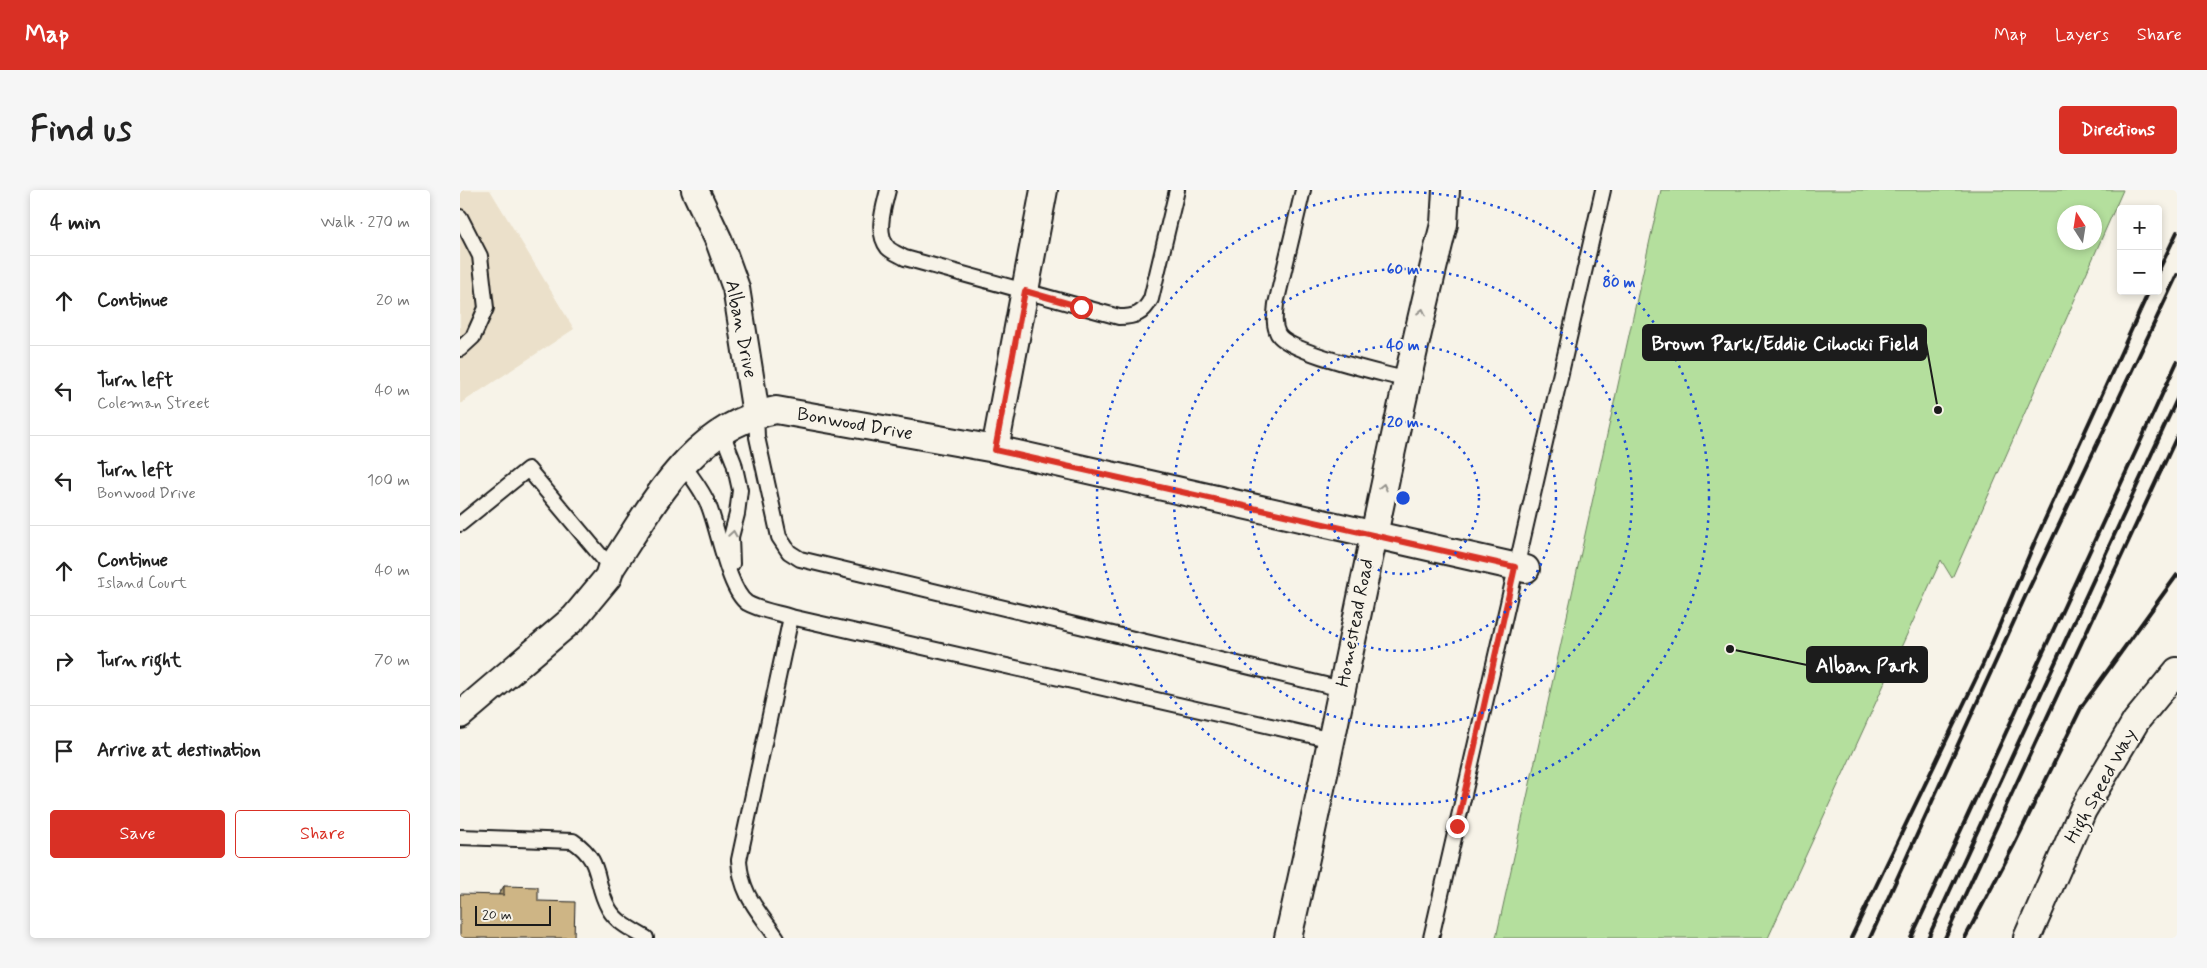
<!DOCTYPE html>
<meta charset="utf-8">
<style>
:root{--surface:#fff;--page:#f6f6f6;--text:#222;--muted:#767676;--line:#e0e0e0;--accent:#d93025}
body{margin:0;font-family:Mynerve,sans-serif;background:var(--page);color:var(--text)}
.controls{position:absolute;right:15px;top:15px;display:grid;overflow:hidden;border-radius:5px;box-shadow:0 2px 8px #0003}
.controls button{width:45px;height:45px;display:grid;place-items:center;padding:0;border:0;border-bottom:1px solid var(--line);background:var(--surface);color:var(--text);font:25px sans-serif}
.compass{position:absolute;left:1597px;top:15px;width:45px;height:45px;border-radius:50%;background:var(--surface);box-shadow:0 2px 8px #0003;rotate:348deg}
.scale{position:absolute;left:15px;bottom:12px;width:76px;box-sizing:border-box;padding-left:5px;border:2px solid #1c1c1c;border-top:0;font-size:14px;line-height:18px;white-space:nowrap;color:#1c1c1c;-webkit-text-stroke:4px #f7f3e8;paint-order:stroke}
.stop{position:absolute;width:15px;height:15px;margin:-11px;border:4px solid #d93025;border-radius:50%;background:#fff}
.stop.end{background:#d93025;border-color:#fff;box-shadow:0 1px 5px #0008}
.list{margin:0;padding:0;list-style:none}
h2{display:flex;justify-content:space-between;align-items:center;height:65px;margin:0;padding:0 20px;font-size:21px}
h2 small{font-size:16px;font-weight:400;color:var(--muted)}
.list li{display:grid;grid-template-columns:32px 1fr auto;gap:15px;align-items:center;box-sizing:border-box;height:90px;padding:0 20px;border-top:1px solid var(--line)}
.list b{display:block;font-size:19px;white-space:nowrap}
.list p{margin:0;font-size:16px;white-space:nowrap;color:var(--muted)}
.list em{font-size:16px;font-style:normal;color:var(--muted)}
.actions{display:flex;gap:10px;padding:15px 20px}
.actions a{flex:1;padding:11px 0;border:1px solid var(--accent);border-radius:5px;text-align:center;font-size:18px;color:var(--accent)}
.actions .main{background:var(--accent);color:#fff}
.icon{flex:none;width:28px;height:28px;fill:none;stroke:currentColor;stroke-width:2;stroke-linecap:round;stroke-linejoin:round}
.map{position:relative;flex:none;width:1717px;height:748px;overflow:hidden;border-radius:5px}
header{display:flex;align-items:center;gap:30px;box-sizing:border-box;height:70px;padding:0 25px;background:var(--accent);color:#fff}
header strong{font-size:24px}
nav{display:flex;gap:28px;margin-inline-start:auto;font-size:18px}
.intro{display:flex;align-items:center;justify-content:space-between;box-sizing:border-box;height:120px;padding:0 30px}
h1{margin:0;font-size:35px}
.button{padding:12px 22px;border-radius:5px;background:var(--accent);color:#fff;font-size:18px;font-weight:700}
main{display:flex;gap:30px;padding:0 30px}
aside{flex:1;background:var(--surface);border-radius:5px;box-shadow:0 2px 8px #0003}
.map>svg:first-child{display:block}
.built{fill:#ebe0ca}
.green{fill:#b4df9d;stroke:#687e5c;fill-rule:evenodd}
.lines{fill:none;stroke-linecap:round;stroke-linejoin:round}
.service-casing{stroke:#1c1c1c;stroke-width:18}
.minor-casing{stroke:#1c1c1c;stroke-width:30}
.service{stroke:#f7f3e8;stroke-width:14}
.minor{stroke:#f7f3e8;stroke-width:26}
.rail{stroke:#1c1c1c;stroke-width:4}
.wall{fill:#b19c72;stroke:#1c1c1c}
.building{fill:#ceb585;stroke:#1c1c1c}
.oneway{stroke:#94928c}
.route{stroke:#d93025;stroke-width:6}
.ring{fill:none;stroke:#1d4ed8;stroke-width:2.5;stroke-dasharray:2.5 5}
.labels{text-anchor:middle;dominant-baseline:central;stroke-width:4;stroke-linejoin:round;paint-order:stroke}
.street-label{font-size:19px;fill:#1c1c1c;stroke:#f7f3e8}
.centre{fill:#1d4ed8;stroke:#f7f3e8;stroke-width:2.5}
.ring-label{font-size:15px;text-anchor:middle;font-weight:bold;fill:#1d4ed8;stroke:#f7f3e8;stroke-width:4;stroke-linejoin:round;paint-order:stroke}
.leader{fill:none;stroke:#1c1c1c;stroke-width:2}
.callout-dot{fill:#1c1c1c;stroke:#f7f3e8;stroke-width:2}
.callout{fill:#1c1c1c;stroke:#1c1c1c;stroke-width:2}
.callout-label{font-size:20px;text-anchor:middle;font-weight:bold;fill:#fff}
</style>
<header>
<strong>Map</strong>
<nav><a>Map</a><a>Layers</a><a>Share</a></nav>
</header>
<div class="intro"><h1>Find us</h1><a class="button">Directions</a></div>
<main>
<aside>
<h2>4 min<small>Walk · 270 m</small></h2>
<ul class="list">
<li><svg class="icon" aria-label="ahead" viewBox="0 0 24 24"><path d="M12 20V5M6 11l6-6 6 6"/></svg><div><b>Continue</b></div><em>20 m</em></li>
<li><svg class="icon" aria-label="left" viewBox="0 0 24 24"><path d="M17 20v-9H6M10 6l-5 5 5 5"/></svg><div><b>Turn left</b><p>Coleman Street</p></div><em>40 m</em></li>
<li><svg class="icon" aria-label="left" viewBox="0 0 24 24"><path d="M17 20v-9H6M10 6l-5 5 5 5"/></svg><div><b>Turn left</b><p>Bonwood Drive</p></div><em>100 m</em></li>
<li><svg class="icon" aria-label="ahead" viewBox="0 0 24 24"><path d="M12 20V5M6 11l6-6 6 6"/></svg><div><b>Continue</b><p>Island Court</p></div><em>40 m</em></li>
<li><svg class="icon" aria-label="right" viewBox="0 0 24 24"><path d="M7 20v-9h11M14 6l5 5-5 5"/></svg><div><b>Turn right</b></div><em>70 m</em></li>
<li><svg class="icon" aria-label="arrive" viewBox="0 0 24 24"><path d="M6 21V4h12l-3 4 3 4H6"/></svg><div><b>Arrive at destination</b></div></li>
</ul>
<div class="actions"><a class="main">Save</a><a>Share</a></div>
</aside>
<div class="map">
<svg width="1717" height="748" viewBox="0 0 1717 748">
<rect width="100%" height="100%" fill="#f7f3e8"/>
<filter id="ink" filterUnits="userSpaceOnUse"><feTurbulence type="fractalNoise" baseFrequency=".02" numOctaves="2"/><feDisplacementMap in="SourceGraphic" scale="10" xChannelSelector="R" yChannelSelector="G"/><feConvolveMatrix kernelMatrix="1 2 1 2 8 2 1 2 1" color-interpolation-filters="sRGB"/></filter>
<g filter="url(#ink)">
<!-- built -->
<polygon class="built" points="0,0 30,0 114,139 0,214"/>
<!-- green -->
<path class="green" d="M1201,0H1663L1492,388L1481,370L1308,748H1036ZM1604,22H1634V52H1604Z"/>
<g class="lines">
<defs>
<g id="service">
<path d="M428,0C424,17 415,42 428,58C432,62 440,65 445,68L659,127C675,127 683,124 691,109L717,0"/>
<path d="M843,0L816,114C815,124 813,134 818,144C829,163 923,183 947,190"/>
<polyline points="0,27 20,66 26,118 13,147 0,159"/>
<polyline points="296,224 297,247 319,347 329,362 340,369 882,499"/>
<polyline points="261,240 274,273 280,300 277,324 271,347 272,374"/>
<path d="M223,275C232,287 242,300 248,314C258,337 268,400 287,413C299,420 318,423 331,427L872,550"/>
<polyline points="0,334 68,279 151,378"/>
<path d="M0,647L113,651C144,672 133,691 149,719C157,733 173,740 186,748"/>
<path d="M317,748C298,720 281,705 279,670L331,427"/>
<polyline points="971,748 1143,0"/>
</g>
<g id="minor">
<polyline points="235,0 259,51 276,98 296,224"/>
<polyline points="535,259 584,0"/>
<path d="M0,525L114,428L148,387L151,378C194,313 232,236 316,220L535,259L1066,379"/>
<path d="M828,748C883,511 925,270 984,34L986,0"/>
<polyline points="1567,748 1623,620 1676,531 1717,481"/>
</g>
</defs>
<!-- service casing -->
<use href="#service" class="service-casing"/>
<!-- minor casing -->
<use href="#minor" class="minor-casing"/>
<!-- service -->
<use href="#service" class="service"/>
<!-- minor -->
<use href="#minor" class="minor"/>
<!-- rail -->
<g class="rail">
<polyline points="1698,82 1717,42"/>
<polyline points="1391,748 1523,474 1576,349 1689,101"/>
<polyline points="1410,748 1565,407 1717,85"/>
<polyline points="1451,748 1717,172"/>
<polyline points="1468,748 1717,209"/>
<polyline points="1485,748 1717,246"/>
<polyline points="1505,748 1554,655 1622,516 1717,385"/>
</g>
</g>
<!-- wall -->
<polygon class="wall" points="44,696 78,711 38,705"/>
<!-- building -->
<polygon class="building" points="44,696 78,697 78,711 115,712 114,748 0,748 0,704 44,705"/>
<!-- one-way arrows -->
<defs><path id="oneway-chevron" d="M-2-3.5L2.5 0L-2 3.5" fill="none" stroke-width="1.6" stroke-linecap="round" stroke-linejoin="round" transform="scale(1.25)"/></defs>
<g class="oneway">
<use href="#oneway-chevron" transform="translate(962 122) rotate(-78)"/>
<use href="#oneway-chevron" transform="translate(923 297) rotate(-77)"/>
<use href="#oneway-chevron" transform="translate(273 344) rotate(-81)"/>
</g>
</g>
<g class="lines" filter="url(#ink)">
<!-- route -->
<polyline class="route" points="621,117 565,101 535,260 1055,377 997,636"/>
</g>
<!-- distance rings -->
<g class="ring">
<circle cx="943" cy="308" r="76"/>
<circle cx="943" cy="308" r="153"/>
<circle cx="943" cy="308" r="229"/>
<circle cx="943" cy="308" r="306"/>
</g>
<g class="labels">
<!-- street labels -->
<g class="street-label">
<text transform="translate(281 139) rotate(79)">Alban Drive</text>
<text transform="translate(395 234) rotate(10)">Bonwood Drive</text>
<text transform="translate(895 433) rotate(-79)">Homestead Road</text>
<text transform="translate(1641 596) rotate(-61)">High Speed Way</text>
</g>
</g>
<circle cx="943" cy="308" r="8" class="centre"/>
<g class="ring-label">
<text x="943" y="84">60 m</text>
<text x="1159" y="97">80 m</text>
<text x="943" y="160">40 m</text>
<text x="943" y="237">20 m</text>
</g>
<!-- callouts -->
<path class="leader" d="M1478 220L1466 153M1270 459L1347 475"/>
<g class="callout-dot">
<circle cx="1478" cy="220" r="5"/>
<circle cx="1270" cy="459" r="5"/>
</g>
<g class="callout">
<rect x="1183" y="135" width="283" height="35" rx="5"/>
<rect x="1347" y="457" width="120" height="35" rx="5"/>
</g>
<g class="callout-label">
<text x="1325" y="160">Brown Park/Eddie Cihocki Field</text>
<text x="1407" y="482">Alban Park</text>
</g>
</svg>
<div class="controls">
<button>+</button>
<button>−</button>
</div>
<svg class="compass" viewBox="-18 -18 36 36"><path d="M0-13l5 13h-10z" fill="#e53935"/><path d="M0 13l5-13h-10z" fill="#767676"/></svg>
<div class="scale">20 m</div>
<div class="stop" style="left:621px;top:117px"></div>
<div class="stop end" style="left:997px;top:636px"></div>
</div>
</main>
